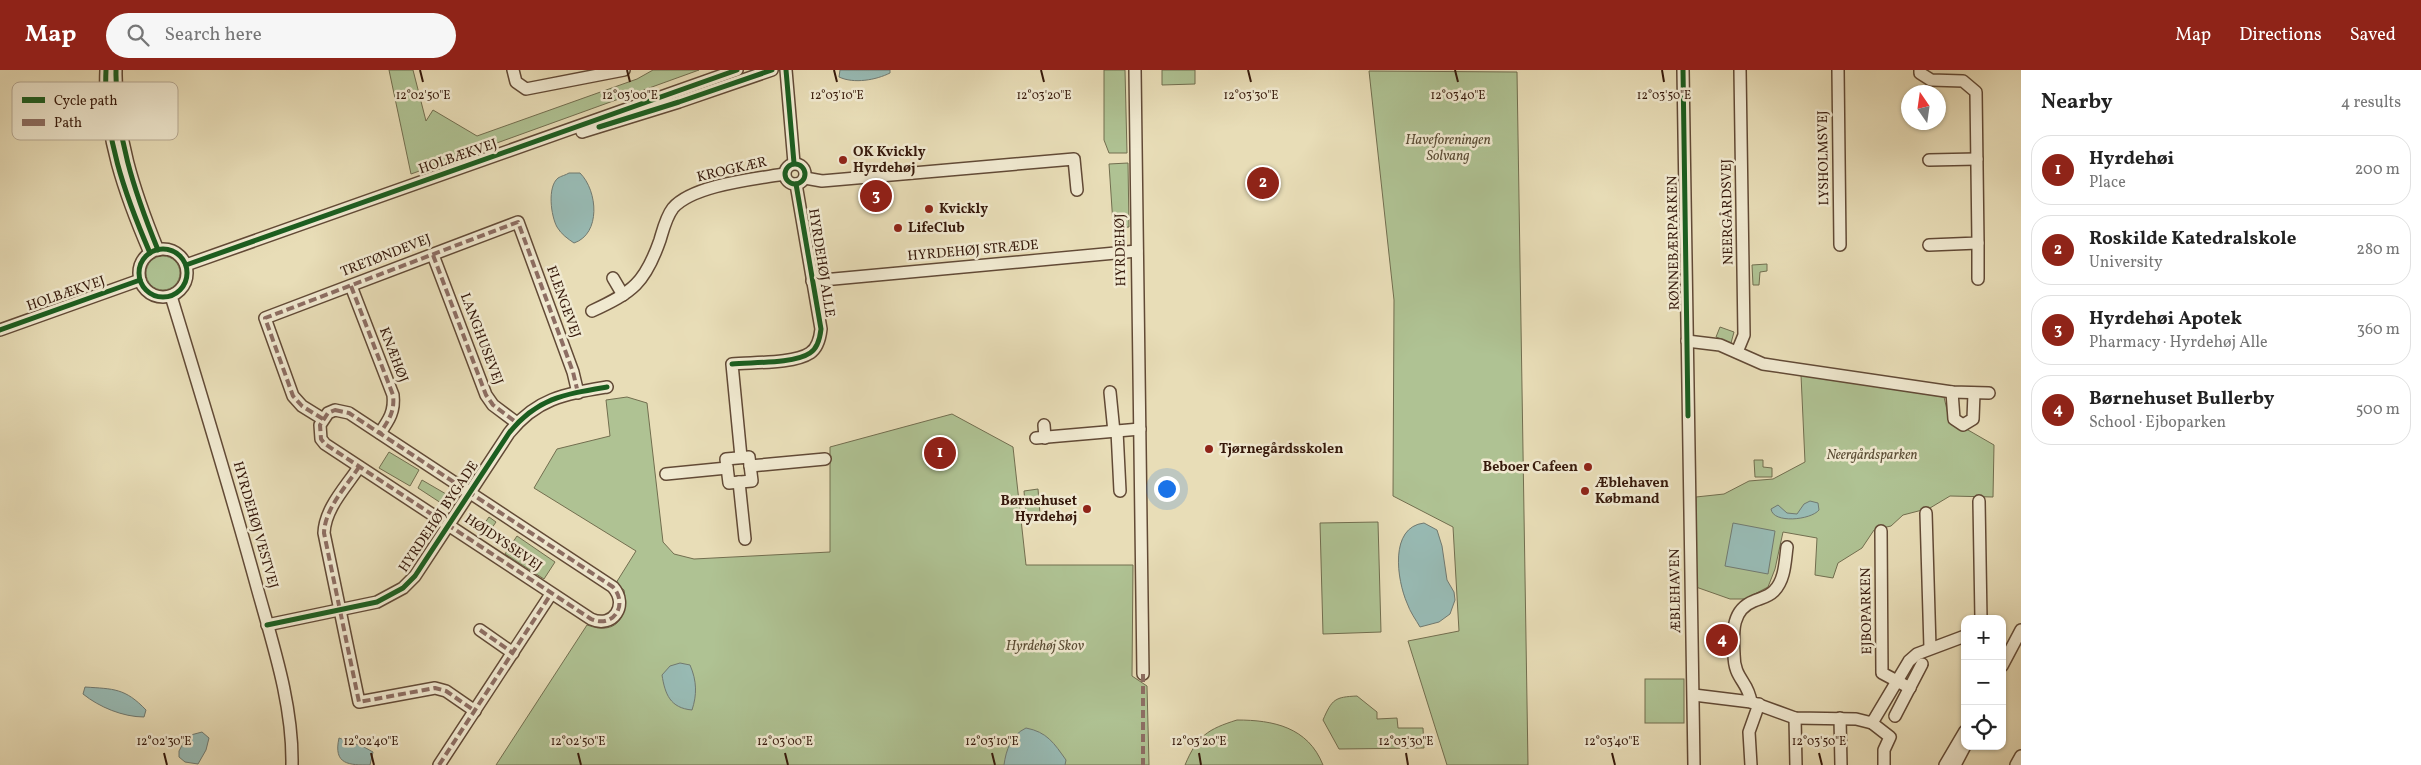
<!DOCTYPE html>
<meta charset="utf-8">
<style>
:root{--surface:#fff;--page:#f6f6f6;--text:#222;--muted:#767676;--line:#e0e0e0;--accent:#8f2418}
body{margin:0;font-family:Vollkorn,serif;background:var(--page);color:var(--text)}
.controls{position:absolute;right:15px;bottom:15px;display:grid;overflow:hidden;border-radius:10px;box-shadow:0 1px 4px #0004}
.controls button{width:45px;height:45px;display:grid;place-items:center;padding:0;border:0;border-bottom:1px solid var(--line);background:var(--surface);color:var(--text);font:25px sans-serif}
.compass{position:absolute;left:1901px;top:15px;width:45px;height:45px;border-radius:50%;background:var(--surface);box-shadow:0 1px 4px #0004;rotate:347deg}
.you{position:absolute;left:1166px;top:418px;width:18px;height:18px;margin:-12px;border:4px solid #fff;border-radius:50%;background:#1a73e8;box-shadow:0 0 0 8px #1a73e833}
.badge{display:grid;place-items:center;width:32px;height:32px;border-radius:50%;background:var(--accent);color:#fff;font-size:16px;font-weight:700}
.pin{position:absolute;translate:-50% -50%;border:2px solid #fff;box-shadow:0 1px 5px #0006}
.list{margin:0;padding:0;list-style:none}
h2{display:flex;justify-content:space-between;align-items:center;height:65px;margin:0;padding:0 20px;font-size:21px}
h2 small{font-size:16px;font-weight:400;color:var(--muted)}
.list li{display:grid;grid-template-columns:32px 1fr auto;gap:15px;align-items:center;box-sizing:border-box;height:70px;margin:0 10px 10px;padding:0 10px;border:1px solid var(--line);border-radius:20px}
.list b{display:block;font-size:19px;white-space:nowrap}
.list p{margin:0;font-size:16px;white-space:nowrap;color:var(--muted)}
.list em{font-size:16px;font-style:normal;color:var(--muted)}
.icon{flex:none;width:28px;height:28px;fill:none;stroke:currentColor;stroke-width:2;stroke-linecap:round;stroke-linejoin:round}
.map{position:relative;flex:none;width:2021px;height:695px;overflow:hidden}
header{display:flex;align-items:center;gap:30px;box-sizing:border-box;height:70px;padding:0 25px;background:var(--accent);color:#fff}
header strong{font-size:24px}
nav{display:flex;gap:28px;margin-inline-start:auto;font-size:18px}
.search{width:350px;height:45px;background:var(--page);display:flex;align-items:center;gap:12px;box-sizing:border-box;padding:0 18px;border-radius:28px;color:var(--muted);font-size:19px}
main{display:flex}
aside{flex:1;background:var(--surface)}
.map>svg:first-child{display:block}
.green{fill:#afc293;stroke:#726e4f}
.water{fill:#98bbb5;stroke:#717a71}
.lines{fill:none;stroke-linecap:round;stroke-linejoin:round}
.minor-casing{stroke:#624a36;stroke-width:14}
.minor{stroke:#f0e9d0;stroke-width:11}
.quiet{stroke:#8d6e63;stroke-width:4;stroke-dasharray:8 4;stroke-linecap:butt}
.cycleway-casing{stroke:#f0e9d0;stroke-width:8}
.cycleway{stroke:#1b5e20;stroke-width:5}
.ticks{fill:none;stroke:#36190b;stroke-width:2}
.poi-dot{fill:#8f2418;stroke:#f0e9d0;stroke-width:2}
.labels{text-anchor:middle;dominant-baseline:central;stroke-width:5;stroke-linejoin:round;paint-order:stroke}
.park-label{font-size:14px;font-style:italic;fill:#5a4c34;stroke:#f0e9d0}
.poi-label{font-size:14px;font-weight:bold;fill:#36190b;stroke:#f0e9d0;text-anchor:start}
.street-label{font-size:14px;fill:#36190b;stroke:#f0e9d0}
.key{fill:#f0e9d0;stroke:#b8ab95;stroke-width:1}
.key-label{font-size:14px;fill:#36190b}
.ticks-label{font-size:12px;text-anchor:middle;fill:#36190b;stroke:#f0e9d0;stroke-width:5;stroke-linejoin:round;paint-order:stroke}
</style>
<header>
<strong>Map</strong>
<div class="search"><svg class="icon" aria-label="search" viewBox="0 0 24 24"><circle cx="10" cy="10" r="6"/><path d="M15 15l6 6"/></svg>Search here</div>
<nav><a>Map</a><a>Directions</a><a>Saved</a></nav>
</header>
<main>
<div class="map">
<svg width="2021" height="695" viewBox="0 0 2021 695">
<rect width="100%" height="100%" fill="#e8ddb7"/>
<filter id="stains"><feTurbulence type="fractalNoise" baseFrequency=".004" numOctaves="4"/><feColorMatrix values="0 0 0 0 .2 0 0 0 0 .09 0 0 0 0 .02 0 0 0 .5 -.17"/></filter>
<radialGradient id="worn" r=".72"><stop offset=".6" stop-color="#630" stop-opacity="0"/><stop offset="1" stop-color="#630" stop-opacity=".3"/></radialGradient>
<!-- green -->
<g class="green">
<polygon points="389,0 413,0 426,51 433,40 477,66 637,9 653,0 699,0 411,104"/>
<polygon points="1104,0 1125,0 1127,83 1109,83 1104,70"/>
<polygon points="1162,0 1195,0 1195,14 1162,15"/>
<polygon points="1369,1 1517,2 1528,695 1447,695 1408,571 1459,561 1453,457 1393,426 1394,230"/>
<polygon points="1128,93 1129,157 1116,158 1113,154 1109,94"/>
<circle cx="163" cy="203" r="17"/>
<polygon points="1767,194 1767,201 1760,202 1759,215 1753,215 1752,195"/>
<polygon points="1720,257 1734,262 1731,273 1716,267"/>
<polygon points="1801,305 1944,327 1949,349 1994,375 1993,427 1950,426 1930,438 1903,445 1891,456 1874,460 1862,478 1838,493 1833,508 1815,505 1817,468 1783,462 1775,499 1768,517 1745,529 1730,529 1696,517 1696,427 1724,424 1749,411 1773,409 1805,392"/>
<path d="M627,327L647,333L663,472L674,484L694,489L830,482V377L952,344L1013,377L1026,495H1133L1132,606L1147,616L1149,695H496L587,555C617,566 628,547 624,520L616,513L636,481L534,418L557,379L610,366L606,330Z"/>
<polygon points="389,382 419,400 410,416 379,398"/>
<polygon points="1754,390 1763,390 1763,397 1772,398 1772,407 1755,407"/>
<polygon points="422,410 446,424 441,433 418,418"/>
<polygon points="1038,419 1040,444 1026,446 1024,421"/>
<polygon points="489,447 496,452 489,462 482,457"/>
<polygon points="1378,452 1381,562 1323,564 1320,453"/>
<polygon points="517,466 555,492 544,509 505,484"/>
<rect x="1645" y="609" width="39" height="44"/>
<path d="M1357,626L1377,642V649L1397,648L1398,658H1423L1424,678L1339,679L1323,650C1332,629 1335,627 1357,626Z"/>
<path d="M1237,650C1273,650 1308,657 1323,695H1185C1197,666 1208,659 1237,650Z"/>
</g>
<!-- water -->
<g class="water">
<path d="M840,0H890V3C876,10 854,14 839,7Z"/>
<path d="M569,103H580C598,121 601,164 574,173C568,169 561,164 557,157C551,146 547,117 558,108C561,106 566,105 569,103Z"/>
<path d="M1810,431L1818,433L1819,440C1811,450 1773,454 1771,439L1778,435L1787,443L1797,444L1804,434Z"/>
<path d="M1424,453L1437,460L1442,476L1447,510L1454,522L1455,530L1450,544L1439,552L1420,557C1416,550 1410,542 1407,533C1397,510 1389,457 1424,453Z"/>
<polygon points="1733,453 1775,461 1768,504 1725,496"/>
<path d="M680,593L690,595C697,611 697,625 692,640C670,638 665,624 662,605L670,596Z"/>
<path d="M85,617C114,619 125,618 146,640L144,647C123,647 99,637 83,624Z"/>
<path d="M1026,658C1047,662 1054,673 1066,690L1065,695H1004C1006,680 1011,665 1026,658Z"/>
<polygon points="202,662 209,668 206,680 198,694 185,692 179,687 179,681 187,666"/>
<path d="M339,668L364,677L373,682L370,695C349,695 333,695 339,668Z"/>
</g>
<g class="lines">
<defs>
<g id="minor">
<path d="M106,0C103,64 125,125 150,183"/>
<path d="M116,0C115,64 134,121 158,180"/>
<polyline points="513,0 516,12 526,19 624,0"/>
<polyline points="786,0 794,93"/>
<polyline points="1135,0 1143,604"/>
<polyline points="1683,0 1694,695"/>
<polyline points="1838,0 1840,175"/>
<polyline points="1920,0 1920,3 1931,10 1963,11 1976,22 1978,173 1929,175"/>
<polyline points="582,62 679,32 772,0"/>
<polyline points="1929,90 1977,89"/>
<circle cx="795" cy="104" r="10"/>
<polyline points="805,108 822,111 1074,89 1077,120"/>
<polyline points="1978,173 1978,209"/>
<circle cx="163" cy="203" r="24"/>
<polyline points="433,185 486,325 493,335 517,353"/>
<polyline points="186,195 737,0"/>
<polyline points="613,208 623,225"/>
<polyline points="812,211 1137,181"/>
<path d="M351,216L393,325C395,341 389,350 380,363"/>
<path d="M171,226C201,324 231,422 258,521C274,578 293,636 292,695"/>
<path d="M592,241C633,222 645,213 660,170C663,160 666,147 673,138C693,115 755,109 784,104"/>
<polyline points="0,260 140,210"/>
<polyline points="1687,271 1720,275 1763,294 1952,322 1989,323"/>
<polyline points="1737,282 1744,265 1740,0"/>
<polyline points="1110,322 1114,362"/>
<polyline points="1952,322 1954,349 1963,355 1973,349 1974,323"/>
<path d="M335,340L349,343L613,517C629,535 613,559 591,549L325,374L321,369L320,355L328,343Z"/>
<polyline points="323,349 302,336 293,326 265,248 518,152 573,302 578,323"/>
<polyline points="1044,355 1045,368"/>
<polyline points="1117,361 1120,421"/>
<polyline points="1036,368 1140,359"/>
<path d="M741,387L732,294C751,292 794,294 810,283C818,278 820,268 821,259L796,114"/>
<polygon points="749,387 752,411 729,413 726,389"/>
<polyline points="750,396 825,389"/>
<path d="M359,397C346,417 325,438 324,463L359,632L435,618L446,621L475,641"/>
<polyline points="666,404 727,398"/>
<polyline points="739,412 745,469"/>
<polyline points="1979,431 1981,549"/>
<polyline points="1926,443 1930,578"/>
<polyline points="1881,461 1882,603 1910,618"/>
<path d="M267,555L377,532L403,518L415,506L509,363C537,328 565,324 607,317"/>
<polyline points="480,560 513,583"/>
<polyline points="2002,596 2021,560"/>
<polyline points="1694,625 1751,632 1795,648 1856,649 1872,653 1909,591 1917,584 1965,566"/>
<path d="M1751,632C1748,610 1734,610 1734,584C1733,563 1731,540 1754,531C1761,528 1768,527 1774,521C1785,510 1785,492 1787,477"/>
<polyline points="1895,646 1922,594"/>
<polyline points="1795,648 1796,695"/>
<polyline points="1840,648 1841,695"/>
<polyline points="1872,653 1890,667 1884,680 1884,695"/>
<polyline points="439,695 551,524"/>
<polyline points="1751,695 1749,662 1759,634"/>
<polyline points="1945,695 1965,661"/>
<polyline points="1955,695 1965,676"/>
<polyline points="2016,695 2021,686"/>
</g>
</defs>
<!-- minor casing -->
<use href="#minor" class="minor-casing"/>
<!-- minor -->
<use href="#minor" class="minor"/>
<!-- quiet -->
<g class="quiet">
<polyline points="433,185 486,325 493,335 517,353"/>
<path d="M351,216L393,325C395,341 389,350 380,363"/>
<path d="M335,340L349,343L613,517C629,535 613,559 591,549L325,374L321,369L320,355L328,343Z"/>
<polyline points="323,349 302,336 293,326 265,248 518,152 573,302 578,323"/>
<path d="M359,397C346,417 325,438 324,463L359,632L435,618L446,621L475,641"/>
<polyline points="480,560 513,583"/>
<polyline points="1143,604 1143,695"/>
<polyline points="439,695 551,524"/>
</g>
<defs>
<g id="cycleway">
<path d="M106,0C103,64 125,125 150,183"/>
<path d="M116,0C115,64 134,121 158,180"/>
<polyline points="786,0 794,93"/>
<polyline points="1683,0 1688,346"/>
<polyline points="599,57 679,32 772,0"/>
<circle cx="795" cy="104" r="10"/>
<circle cx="163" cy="203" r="24"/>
<polyline points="186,195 737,0"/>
<polyline points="0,260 140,210"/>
<path d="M732,294C751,292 794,294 810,283C818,278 820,268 821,259L796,114"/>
<path d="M267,555L377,532L403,518L415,506L509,363C537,328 565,324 607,317"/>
</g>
</defs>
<!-- cycleway casing -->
<use href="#cycleway" class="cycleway-casing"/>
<!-- cycleway -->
<use href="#cycleway" class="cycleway"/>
</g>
<!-- ticks -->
<path class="ticks" d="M420,0L423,12M627,0L630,12M834,0L837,12M1041,0L1044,12M1248,0L1251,12M1455,0L1458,12M1662,0L1664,12M164,683L167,695M371,683L374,695M578,683L581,695M785,683L788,695M992,683L995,695M1199,683L1201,695M1406,683L1408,695M1612,683L1615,695M1819,683L1822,695"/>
<!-- markers -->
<g class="poi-dot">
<circle cx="843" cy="90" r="5"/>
<circle cx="929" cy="139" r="5"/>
<circle cx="898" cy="158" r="5"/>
<circle cx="1209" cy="379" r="5"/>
<circle cx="1588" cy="397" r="5"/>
<circle cx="1585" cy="421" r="5"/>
<circle cx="1087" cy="439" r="5"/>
</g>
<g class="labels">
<!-- park labels -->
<g class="park-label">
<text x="1448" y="70">Haveforeningen<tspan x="1448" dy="16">Solvang</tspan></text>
<text x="1872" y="385">Neergårdsparken</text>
<text x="1045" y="576">Hyrdehøj Skov</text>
</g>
<!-- poi labels -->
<g class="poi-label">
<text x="853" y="82">OK Kvickly<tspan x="853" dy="16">Hyrdehøj</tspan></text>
<text x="939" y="139">Kvickly</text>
<text x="908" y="158">LifeClub</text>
<text x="1219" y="379">Tjørnegårdsskolen</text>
<text x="1578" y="397" text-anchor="end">Beboer Cafeen</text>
<text x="1595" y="413">Æblehaven<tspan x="1595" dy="16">Købmand</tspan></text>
<text x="1077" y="431" text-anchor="end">Børnehuset<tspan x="1077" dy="16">Hyrdehøj</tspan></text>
</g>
<!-- street labels -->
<g class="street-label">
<text transform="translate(458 87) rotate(-19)">HOLBÆKVEJ</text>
<text transform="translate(1824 88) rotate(-91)">LYSHOLMSVEJ</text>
<text transform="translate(732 100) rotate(-13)">KROGKÆR</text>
<text transform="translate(1728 142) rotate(-91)">NEERGÅRDSVEJ</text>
<text transform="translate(1674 173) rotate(-91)">RØNNEBÆRPARKEN</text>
<text transform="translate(1121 180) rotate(-91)">HYRDEHØJ</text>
<text transform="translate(973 181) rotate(-5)">HYRDEHØJ STRÆDE</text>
<text transform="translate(386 186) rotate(-21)">TRETØNDEVEJ</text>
<text transform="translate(821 193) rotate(81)">HYRDEHØJ ALLE</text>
<text transform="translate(66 224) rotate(-19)">HOLBÆKVEJ</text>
<text transform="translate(563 232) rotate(70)">FLENGEVEJ</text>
<text transform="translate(481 269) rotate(69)">LANGHUSEVEJ</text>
<text transform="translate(393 285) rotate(69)">KNÆHØJ</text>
<text transform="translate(439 447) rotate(-56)">HYRDEHØJ BYGADE</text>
<text transform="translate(255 455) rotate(74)">HYRDEHØJ VESTVEJ</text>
<text transform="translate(503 473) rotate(34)">HØJDYSSEVEJ</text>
<text transform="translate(1676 521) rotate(-91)">ÆBLEHAVEN</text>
<text transform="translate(1867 541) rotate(-91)">EJBOPARKEN</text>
</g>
</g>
<!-- legend -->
<rect x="12" y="12" width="166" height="58" rx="8" class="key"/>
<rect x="22" y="27" width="23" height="6" fill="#1b5e20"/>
<rect x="22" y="49" width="23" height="7" fill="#8d6e63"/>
<g class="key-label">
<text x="54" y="35">Cycle path</text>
<text x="54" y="57">Path</text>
</g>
<g class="ticks-label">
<text x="423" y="29">12°02'50"E</text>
<text x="630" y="29">12°03'00"E</text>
<text x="837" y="29">12°03'10"E</text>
<text x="1044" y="29">12°03'20"E</text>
<text x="1251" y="29">12°03'30"E</text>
<text x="1458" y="29">12°03'40"E</text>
<text x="1664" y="29">12°03'50"E</text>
<text x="164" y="675">12°02'30"E</text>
<text x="371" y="675">12°02'40"E</text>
<text x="578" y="675">12°02'50"E</text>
<text x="785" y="675">12°03'00"E</text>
<text x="992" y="675">12°03'10"E</text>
<text x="1199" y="675">12°03'20"E</text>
<text x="1406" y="675">12°03'30"E</text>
<text x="1612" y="675">12°03'40"E</text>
<text x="1819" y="675">12°03'50"E</text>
</g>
<rect width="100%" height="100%" filter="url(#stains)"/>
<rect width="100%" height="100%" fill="url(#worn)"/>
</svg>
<div class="controls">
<button>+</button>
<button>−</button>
<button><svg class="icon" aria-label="locate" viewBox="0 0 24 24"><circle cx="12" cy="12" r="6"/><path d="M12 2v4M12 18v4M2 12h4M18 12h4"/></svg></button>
</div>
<svg class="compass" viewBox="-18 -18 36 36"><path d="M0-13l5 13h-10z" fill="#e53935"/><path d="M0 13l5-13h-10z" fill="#767676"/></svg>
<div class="you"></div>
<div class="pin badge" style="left:940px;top:383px">1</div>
<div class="pin badge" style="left:1263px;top:113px">2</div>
<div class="pin badge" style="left:876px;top:126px">3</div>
<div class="pin badge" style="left:1722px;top:570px">4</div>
</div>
<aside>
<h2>Nearby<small>4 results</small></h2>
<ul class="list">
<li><span class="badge">1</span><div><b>Hyrdehøi</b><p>Place</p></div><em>200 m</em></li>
<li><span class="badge">2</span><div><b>Roskilde Katedralskole</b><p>University</p></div><em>280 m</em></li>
<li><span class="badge">3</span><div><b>Hyrdehøi Apotek</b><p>Pharmacy · Hyrdehøj Alle</p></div><em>360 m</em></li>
<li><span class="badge">4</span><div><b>Børnehuset Bullerby</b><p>School · Ejboparken</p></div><em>500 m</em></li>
</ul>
</aside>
</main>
